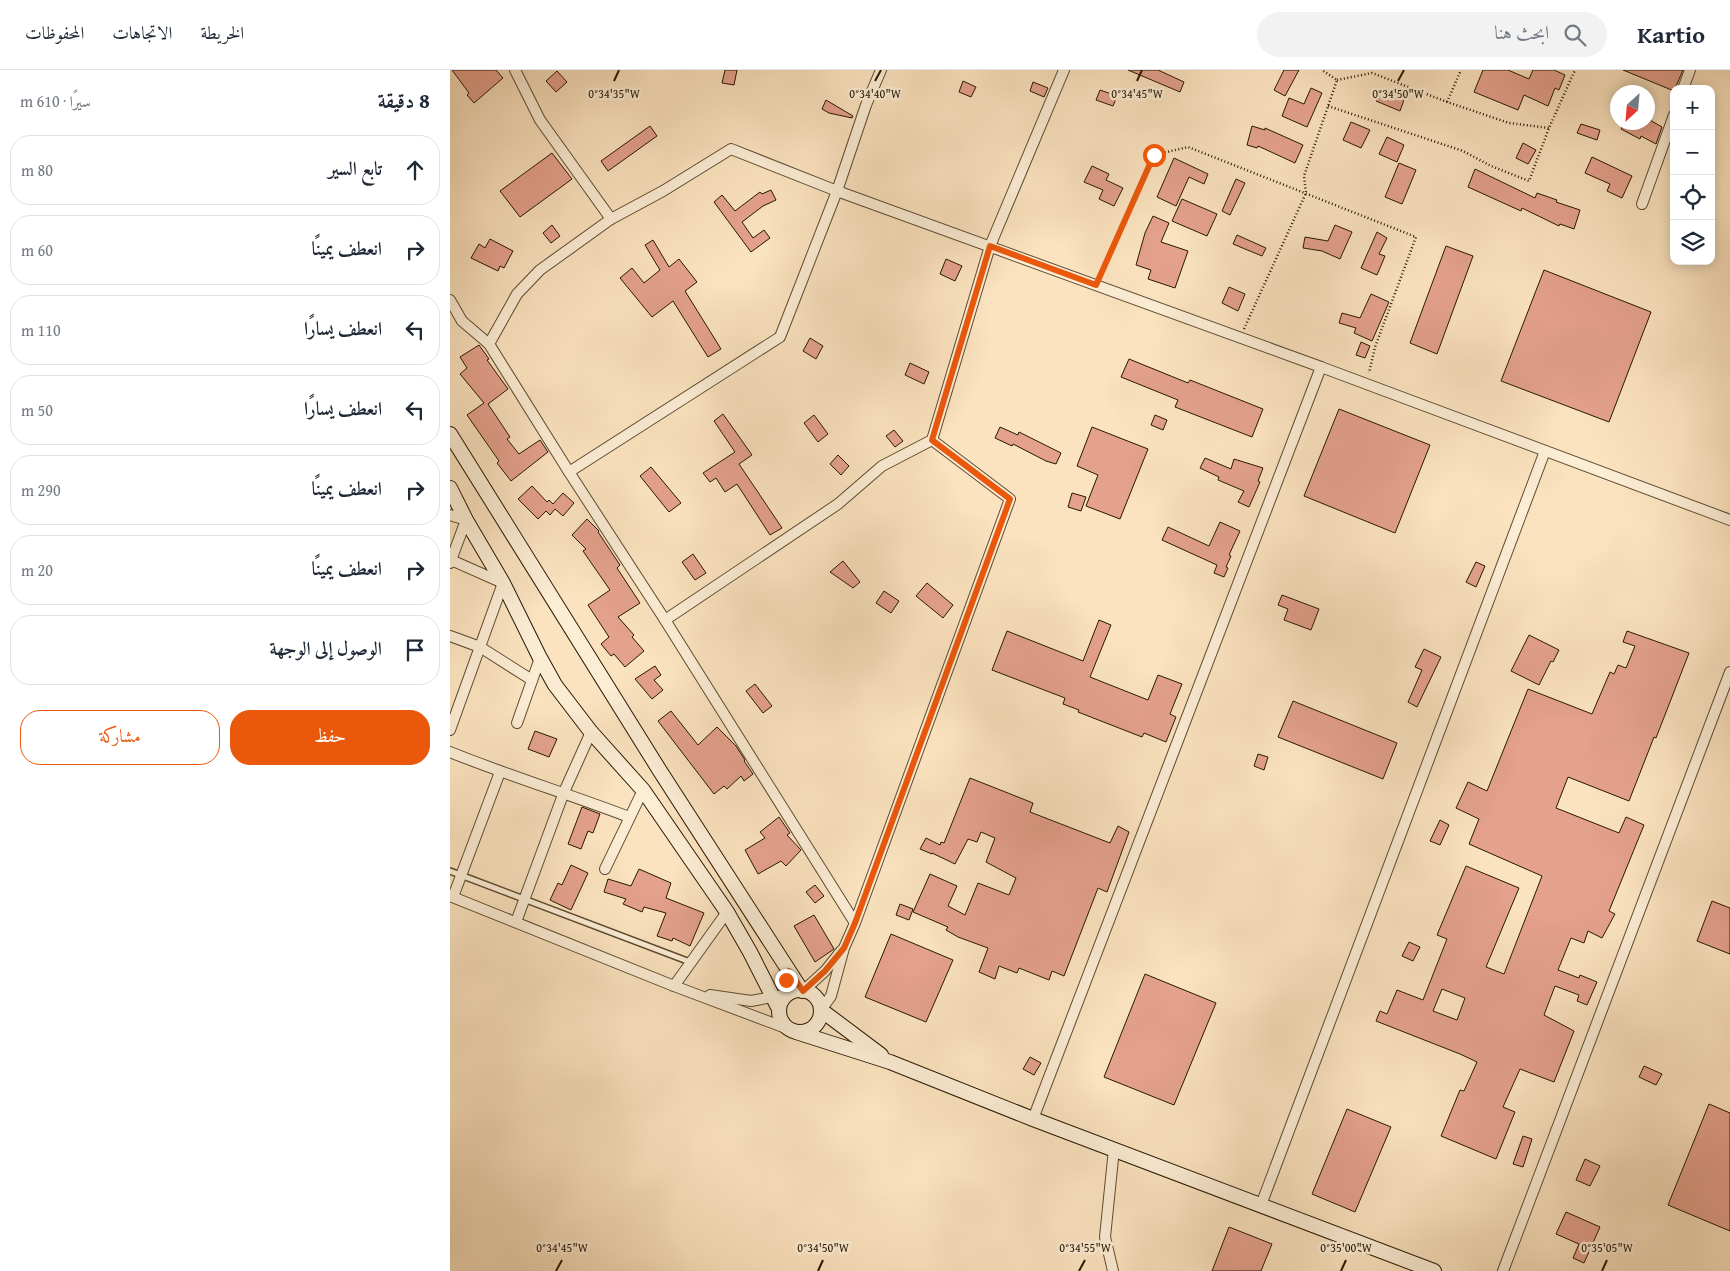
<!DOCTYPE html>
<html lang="ar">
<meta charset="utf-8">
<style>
:root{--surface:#fff;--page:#f2f2f3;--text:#1f2937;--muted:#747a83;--line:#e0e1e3;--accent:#ea580c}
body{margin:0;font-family:"Gentium Book Plus",Amiri,serif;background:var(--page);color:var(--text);direction:rtl}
.controls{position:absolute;right:15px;top:15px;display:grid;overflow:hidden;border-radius:10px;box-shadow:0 2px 12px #0003}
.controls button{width:45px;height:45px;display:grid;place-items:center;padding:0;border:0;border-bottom:1px solid var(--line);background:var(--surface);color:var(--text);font:25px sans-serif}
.compass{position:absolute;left:1160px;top:15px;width:45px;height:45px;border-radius:50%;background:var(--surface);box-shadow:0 2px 12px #0003;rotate:206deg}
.stop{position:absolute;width:15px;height:15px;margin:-11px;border:4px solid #ea580c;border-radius:50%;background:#fff}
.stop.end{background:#ea580c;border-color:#fff;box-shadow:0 1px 5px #0008}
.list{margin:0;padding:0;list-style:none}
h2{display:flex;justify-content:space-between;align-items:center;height:65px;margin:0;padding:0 20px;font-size:21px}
h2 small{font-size:16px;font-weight:400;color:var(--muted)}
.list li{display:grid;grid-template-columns:32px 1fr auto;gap:15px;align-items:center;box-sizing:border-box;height:70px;margin:0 10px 10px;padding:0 10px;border:1px solid var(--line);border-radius:20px}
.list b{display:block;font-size:19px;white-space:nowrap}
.list em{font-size:16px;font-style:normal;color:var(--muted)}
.actions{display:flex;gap:10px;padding:15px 20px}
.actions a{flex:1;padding:11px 0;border:1px solid var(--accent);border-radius:20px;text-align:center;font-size:18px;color:var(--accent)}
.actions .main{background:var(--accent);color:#fff}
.icon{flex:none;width:28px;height:28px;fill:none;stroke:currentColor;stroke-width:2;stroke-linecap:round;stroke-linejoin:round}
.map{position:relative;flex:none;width:1280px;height:1201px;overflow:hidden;direction:ltr}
header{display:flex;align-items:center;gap:30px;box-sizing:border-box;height:70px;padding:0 25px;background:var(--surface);border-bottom:1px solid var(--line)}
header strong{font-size:24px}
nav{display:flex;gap:28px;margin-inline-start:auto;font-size:18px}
.search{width:350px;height:45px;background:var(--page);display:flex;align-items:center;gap:12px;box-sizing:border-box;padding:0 18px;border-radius:28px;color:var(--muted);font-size:19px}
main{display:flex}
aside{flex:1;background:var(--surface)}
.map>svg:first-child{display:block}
.building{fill:#e4a18c;stroke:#271701;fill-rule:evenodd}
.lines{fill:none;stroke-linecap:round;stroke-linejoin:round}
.lane-casing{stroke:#5c4a30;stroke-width:8}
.street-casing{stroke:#5c4a30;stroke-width:12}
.secondary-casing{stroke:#271701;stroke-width:16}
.path{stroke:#271701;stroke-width:2.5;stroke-dasharray:1 2.5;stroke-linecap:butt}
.lane{stroke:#fcedd5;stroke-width:5}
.street{stroke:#fcedd5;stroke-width:10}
.secondary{stroke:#fcedd5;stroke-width:14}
.route{stroke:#ea580c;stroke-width:6}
.ticks{fill:none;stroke:#271701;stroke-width:2}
.ticks-label{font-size:12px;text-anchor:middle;fill:#271701;stroke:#fcedd5;stroke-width:5;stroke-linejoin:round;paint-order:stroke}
</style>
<header>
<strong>Kartio</strong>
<div class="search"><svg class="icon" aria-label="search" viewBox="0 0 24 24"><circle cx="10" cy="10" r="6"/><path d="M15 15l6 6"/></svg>ابحث هنا</div>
<nav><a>الخريطة</a><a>الاتجاهات</a><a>المحفوظات</a></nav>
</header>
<main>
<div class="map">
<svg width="1280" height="1201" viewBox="0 0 1280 1201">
<rect width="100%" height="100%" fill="#fbe3bf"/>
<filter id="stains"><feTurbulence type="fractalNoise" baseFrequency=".004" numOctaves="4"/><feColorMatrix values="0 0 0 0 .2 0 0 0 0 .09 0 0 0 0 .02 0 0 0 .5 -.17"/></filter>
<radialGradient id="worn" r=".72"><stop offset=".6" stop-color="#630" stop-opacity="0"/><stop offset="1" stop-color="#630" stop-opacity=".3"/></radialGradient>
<!-- building -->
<g class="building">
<polygon points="2,0 46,0 53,8 24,33 17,25 19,23"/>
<polygon points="275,0 287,0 284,15 272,13"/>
<polygon points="678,0 708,0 734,12 730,22"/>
<polygon points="834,0 849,0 835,26 824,20"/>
<polygon points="1033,0 1058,0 1079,9 1083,0 1104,0 1115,5 1109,20 1105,18 1098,36 1074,25 1068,40 1024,22"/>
<polygon points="1173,0 1233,0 1224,21"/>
<polygon points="107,1 117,12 106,22 96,11"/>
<polygon points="513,11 526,17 521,27 509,22"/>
<polygon points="583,12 598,18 594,27 580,21"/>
<polygon points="861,18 872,23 857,57 832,46 839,28 854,34"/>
<polygon points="650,20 667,26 663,36 646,30"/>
<polygon points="931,20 954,30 950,41 926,31"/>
<polygon points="376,30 403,46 402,48 379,43 372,39"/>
<polygon points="1198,49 1212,57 1206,74 1191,66 1190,69 1171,59 1175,52 1198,52"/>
<polygon points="901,52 920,60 911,78 893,70"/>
<polygon points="1131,54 1150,60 1147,70 1127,63"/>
<polygon points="200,56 207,66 158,101 151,91"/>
<polygon points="802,56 815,60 815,58 853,75 845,93 808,76 807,78 797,75"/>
<polygon points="937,67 954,75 947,92 929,84"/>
<polygon points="1073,73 1086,80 1078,94 1066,88"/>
<polygon points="102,83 122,109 70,147 50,121"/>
<polygon points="1142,87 1182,106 1172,128 1157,121 1160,114 1135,103"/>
<polygon points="724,88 758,104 754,114 739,107 726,136 707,127"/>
<polygon points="949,93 966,100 952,134 935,127"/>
<polygon points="642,96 659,104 656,110 673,118 664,136 649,129 653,120 634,112"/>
<polygon points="1025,99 1085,128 1087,123 1107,130 1106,132 1130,140 1124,159 1110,154 1109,156 1072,138 1071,141 1018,117"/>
<polygon points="786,109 795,113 780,145 772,141"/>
<polygon points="321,120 326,130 313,136 292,152 303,168 314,160 320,168 301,182 264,132 272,125 285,141 310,122 312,124"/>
<polygon points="732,129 767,144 757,166 722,151"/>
<polygon points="703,146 719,153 711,172 738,181 725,218 698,209 701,200 686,195 695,163"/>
<polygon points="102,155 110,166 101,173 93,163"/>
<polygon points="885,155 902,162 890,189 872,181 853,178 855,167 878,171"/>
<polygon points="927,162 937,168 929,184 935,186 927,205 911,198"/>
<polygon points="787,165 816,178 812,186 783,174"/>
<polygon points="40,169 63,181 54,198 50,196 48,201 21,188 29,174 35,178"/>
<polygon points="203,170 219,197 229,189 247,212 235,221 271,279 258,287 223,231 202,247 170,208 182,198 194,213 210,200 195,175"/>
<polygon points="996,176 1023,186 987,284 960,273"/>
<polygon points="496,189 512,196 505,211 490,204"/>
<polygon points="1094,200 1201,242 1159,352 1051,311"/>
<polygon points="779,217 795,224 788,241 772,233"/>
<polygon points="921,224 939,232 922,271 904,263 906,258 889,253 892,243 910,248"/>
<polygon points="360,268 373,276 366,289 353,281"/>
<polygon points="911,272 920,276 915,288 906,285"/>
<polygon points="29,275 39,289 37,290 58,319 38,334 60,367 57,369 69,384 90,370 98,382 61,411 47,393 49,391 17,345 34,333 10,304 17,298 10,287"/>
<polygon points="679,289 738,313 740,310 813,339 802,367 725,337 728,330 671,307"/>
<polygon points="460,293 479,302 474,314 455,305"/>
<polygon points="889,339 980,375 945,463 854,426"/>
<polygon points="273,344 302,385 289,394 332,458 320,465 287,414 275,422 266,408 260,412 253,403 285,382 264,351"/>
<polygon points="364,345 378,364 368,372 354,353"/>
<polygon points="705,345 717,350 713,360 701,355"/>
<polygon points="550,357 568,365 569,362 611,383 606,394 596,391 563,374 562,376 545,368"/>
<polygon points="642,357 698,379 670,449 636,436 648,405 627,396"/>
<polygon points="444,360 453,371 445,377 436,366"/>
<polygon points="388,385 399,396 391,405 380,394"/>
<polygon points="755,388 781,399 784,389 813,398 808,411 810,412 799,437 788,432 794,421 768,410 769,407 750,398"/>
<polygon points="201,397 231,433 219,442 190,406"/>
<polygon points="82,416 97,432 99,430 103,434 113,423 124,433 113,446 105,439 100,445 96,441 88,449 68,429"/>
<polygon points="622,423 636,427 631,441 618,437"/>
<polygon points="137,449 149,461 148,462 170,495 167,498 190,533 168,547 184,565 182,567 194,581 175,597 164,584 161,586 151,574 159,567 138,535 160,520 133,481 136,479 122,465"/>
<polygon points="770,452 790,461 779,485 781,486 776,497 778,498 774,507 764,503 767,495 712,470 718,457 759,476"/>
<polygon points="243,484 256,503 245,510 232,492"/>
<polygon points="393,491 410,512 403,518 380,502"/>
<polygon points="1026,492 1035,496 1026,517 1016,512"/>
<polygon points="477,513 503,535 493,548 466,526"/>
<polygon points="434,521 449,531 441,543 426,533"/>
<polygon points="832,525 869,539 861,560 834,550 838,539 828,535"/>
<polygon points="649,550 661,555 640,607 698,630 708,605 732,614 720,644 726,647 716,672 694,663 692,667 628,642 629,640 613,634 615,628 542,600 557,561 633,591"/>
<path d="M1177,561L1239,583L1206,668L1204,667L1179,731L1118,707L1106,738L1169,763L1176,747L1194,755L1159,841L1165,844L1152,868L1138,861L1134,873L1121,868L1108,900L1129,908L1130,905L1147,912L1137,935L1127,931L1129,925L1105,916L1094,945L1124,961L1104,1012L1070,999L1053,1037L1065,1042L1046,1089L991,1066L1010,1020L1014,1021L1027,992L1010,984L926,951L930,941L937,944L947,920L973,930L997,869L987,865L1016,796L1069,818L1036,897L1054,904L1092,806L1019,774L1029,749L1006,738L1018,712L1037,721L1078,619L1142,644L1160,602L1164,604L1168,595L1176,598L1185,576L1173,572ZM992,919L1015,928L1007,950L983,941Z"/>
<polygon points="1079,565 1109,580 1103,592 1101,591 1089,615 1061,601"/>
<polygon points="974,579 991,587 967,637 958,632 972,600 965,597"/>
<polygon points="205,596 211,605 204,610 213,620 202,629 185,609"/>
<polygon points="305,614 322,636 313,643 296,621"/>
<polygon points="843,631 947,673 933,709 828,667"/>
<polygon points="221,641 248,675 267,657 286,676 295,690 294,691 303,704 294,711 291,706 277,719 274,716 264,724 208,651"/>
<polygon points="85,661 107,669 99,687 78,679"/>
<polygon points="808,684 818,687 814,700 804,696"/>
<polygon points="520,708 583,733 580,742 660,773 668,756 679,762 657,822 648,818 614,906 602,901 599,910 569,898 567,903 549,896 545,909 529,902 538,878 508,867 496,860 498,857 463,842 480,804 507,816 498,836 515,845 528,813 559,825 566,808 536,792 545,768 531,762 527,772 518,769 505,794 482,783 482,784 470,779 476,768 490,775 491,772 494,773"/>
<polygon points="132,737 150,744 143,763 138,761 131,779 118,774"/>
<polygon points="329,747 340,763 337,765 351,780 336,796 331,791 308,804 295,780 315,768 310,762"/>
<polygon points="990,750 999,755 990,775 980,771"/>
<polygon points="121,795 138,803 121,840 100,830 108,813 112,815"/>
<polygon points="189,799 221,813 216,828 254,843 240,876 223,868 222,871 207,866 216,843 194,837 192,842 173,834 176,829 154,822 158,809 181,816"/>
<polygon points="365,815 374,826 365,833 356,822"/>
<polygon points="1262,831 1280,838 1280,884 1247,871"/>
<polygon points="450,834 463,839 459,850 446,845"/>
<polygon points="364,845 384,879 365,892 344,856"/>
<polygon points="441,864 503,890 476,952 415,927"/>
<polygon points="959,872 970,877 963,891 952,886"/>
<polygon points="695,904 766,933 724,1035 654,1007"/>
<polygon points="580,987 591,993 584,1005 573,999"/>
<polygon points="1194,996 1212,1004 1206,1015 1189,1007"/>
<polygon points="1259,1034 1280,1043 1280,1161 1218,1135"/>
<polygon points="897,1039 941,1057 905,1142 862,1124"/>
<polygon points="1073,1066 1082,1069 1073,1097 1063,1094"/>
<polygon points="1135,1089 1150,1096 1140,1116 1126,1110"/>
<polygon points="1116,1142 1150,1157 1134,1193 1123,1188 1129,1174 1106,1164"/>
<polygon points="779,1157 822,1174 811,1201 762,1201"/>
</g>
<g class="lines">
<defs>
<polyline id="lane" points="0,801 240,892"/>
<g id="street">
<polyline points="65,0 90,50 161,149"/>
<polyline points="431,0 416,35 387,121 330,267 119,402 39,274 67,224 90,200 161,149 213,121 281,79 387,121 871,297"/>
<polyline points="1233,19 1240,0"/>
<polyline points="1192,134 1224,45"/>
<polyline points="0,230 12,251 39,274"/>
<polyline points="482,370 540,176 614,0"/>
<polyline points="119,402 215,550"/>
<polyline points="0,445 16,450 0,493"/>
<polyline points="0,566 30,577 82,610"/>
<polyline points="67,653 90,588"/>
<polyline points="0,660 53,513 1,490"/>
<path d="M0,682C59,706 119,724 179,747"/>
<polyline points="155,799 193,720"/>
<polyline points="0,826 224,916 341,960"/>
<polyline points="3,827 50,702"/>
<polyline points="66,852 114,722 141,662"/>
<polyline points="224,916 277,842"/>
<polyline points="353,921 375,901 391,881"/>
<polyline points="260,925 301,931 338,924"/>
<polyline points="371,940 381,926 394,878 405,853 560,429 482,370 432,396 388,434 215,550 405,853"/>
<polyline points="583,1049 871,297 1280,450"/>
<polyline points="811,1135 1095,381"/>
<polyline points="663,1201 655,1167 664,1079"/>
<polyline points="1053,1201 1280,602"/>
</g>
<g id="secondary">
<polyline points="0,364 210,701 352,921"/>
<polyline points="0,418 16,450 53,513 90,588 105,615 141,662 193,720 277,842 300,882 329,939"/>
<circle cx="350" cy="941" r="21"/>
<polyline points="371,940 431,985"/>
<polyline points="346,962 440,992 583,1049 984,1201"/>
</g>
</defs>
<!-- lane casing -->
<use href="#lane" class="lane-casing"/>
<!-- street casing -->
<use href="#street" class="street-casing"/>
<!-- secondary casing -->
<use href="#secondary" class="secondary-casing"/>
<!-- path -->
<g class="path">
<polyline points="887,10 922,3 997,32 1059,53 1099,58"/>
<polyline points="997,32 1011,0"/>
<polyline points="878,36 1013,81 1041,96 1079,111 1099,58 1125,0"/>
<polyline points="650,206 704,85 738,77 966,167 925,277 919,303"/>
<polyline points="794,259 856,123 854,106 887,10 872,0"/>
</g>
<!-- lane -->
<use href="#lane" class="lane"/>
<!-- street -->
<use href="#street" class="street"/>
<!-- secondary -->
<use href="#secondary" class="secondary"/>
</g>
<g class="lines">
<!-- route -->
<polyline class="route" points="336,910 339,901 353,921 375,901 394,878 405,853 560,429 482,370 540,176 646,215 704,85"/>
</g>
<!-- ticks -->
<path class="ticks" d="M164,11L169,0M425,11L431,0M687,11L692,0M948,11L954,0M106,1201L112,1190M368,1201L373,1190M629,1201L635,1190M891,1201L896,1190M1152,1201L1157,1190"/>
<g class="ticks-label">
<text x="164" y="28">0°34'35"W</text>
<text x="425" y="28">0°34'40"W</text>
<text x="687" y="28">0°34'45"W</text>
<text x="948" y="28">0°34'50"W</text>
<text x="112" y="1182">0°34'45"W</text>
<text x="373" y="1182">0°34'50"W</text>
<text x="635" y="1182">0°34'55"W</text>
<text x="896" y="1182">0°35'00"W</text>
<text x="1157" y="1182">0°35'05"W</text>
</g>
<rect width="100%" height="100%" filter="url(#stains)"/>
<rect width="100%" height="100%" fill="url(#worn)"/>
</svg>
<div class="controls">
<button>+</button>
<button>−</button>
<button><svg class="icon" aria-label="locate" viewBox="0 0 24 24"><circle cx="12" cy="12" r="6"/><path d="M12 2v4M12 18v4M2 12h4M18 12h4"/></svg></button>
<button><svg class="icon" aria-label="layers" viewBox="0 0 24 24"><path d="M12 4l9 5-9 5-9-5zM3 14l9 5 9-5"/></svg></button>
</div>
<svg class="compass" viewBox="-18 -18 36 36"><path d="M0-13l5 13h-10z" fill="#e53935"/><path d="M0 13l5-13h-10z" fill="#747a83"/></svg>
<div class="stop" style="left:704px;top:85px"></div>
<div class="stop end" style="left:336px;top:910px"></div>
</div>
<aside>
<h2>8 دقيقة<small>سيرًا · 610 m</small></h2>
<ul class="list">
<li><svg class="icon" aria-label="ahead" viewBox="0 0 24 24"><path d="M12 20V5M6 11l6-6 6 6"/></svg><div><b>تابع السير</b></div><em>80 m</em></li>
<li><svg class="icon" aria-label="right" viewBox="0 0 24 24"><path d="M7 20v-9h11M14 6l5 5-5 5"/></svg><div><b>انعطف يمينًا</b></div><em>60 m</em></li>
<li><svg class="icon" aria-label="left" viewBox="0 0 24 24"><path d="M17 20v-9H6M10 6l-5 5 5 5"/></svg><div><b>انعطف يسارًا</b></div><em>110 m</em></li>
<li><svg class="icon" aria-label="left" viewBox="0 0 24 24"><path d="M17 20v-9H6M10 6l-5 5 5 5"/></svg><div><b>انعطف يسارًا</b></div><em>50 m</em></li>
<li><svg class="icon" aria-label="right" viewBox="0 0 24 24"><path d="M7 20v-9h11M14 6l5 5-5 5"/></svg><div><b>انعطف يمينًا</b></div><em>290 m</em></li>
<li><svg class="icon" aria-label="right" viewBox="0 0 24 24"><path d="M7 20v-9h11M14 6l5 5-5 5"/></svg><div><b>انعطف يمينًا</b></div><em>20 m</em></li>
<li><svg class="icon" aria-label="arrive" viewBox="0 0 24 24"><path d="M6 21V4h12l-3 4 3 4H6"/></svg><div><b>الوصول إلى الوجهة</b></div></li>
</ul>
<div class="actions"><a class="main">حفظ</a><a>مشاركة</a></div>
</aside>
</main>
